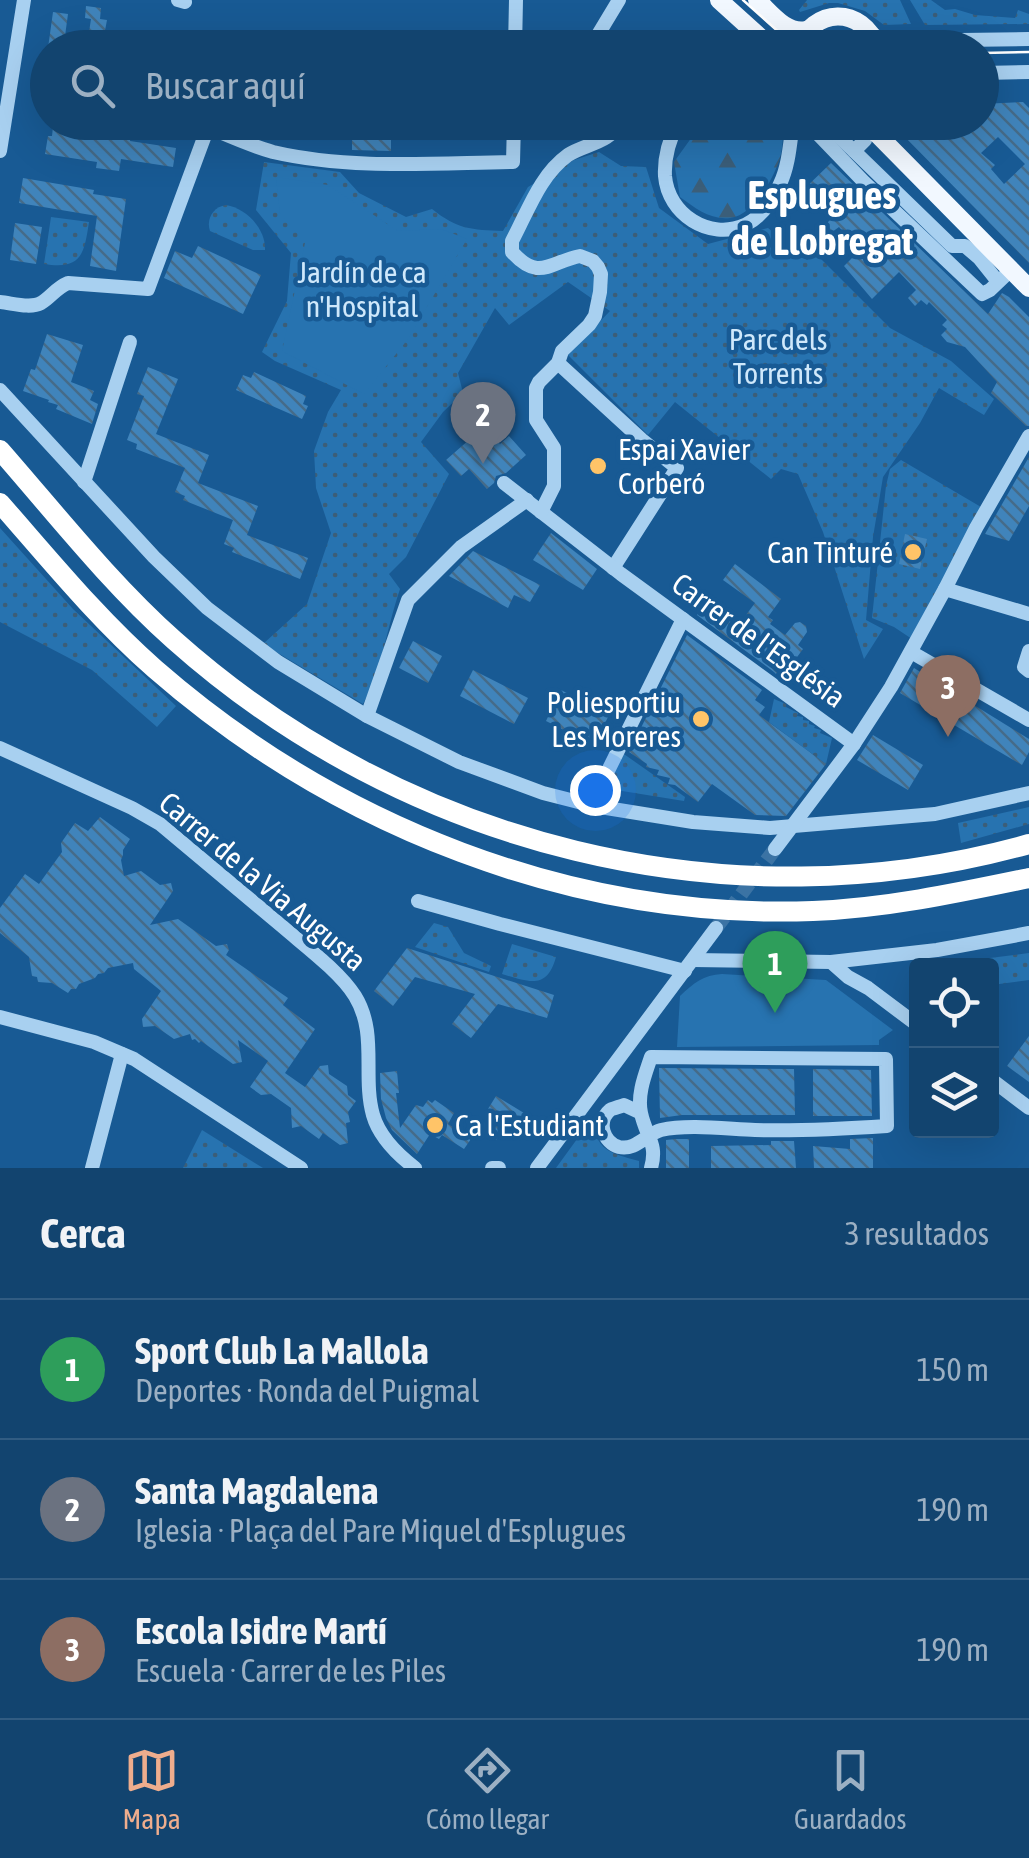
<!DOCTYPE html>
<html lang="es">
<meta charset="utf-8">
<style>
:root{--surface:#12446f;--page:#1b4b74;--text:#f1f3f6;--muted:#9cb0c3;--line:#315c82;--accent:#eead8d}
body{margin:0;font-family:"Asap Condensed",sans-serif;background:var(--page);color:var(--text)}
.controls{position:absolute;right:30px;bottom:30px;display:grid;overflow:hidden;border-radius:10px;box-shadow:0 10px 40px #0002}
.controls button{width:90px;height:90px;display:grid;place-items:center;padding:0;border:0;border-bottom:2px solid var(--line);background:var(--surface);color:var(--text);font:50px sans-serif}
.you{position:absolute;left:595px;top:790px;width:35px;height:35px;margin:-25px;border:8px solid #fff;border-radius:50%;background:#1a73e8;box-shadow:0 0 0 15px #1a73e833}
.badge{display:grid;place-items:center;width:65px;height:65px;border-radius:50%;background:var(--accent);color:#fff;font-size:32px;font-weight:700}
.pin{position:absolute;translate:-50% -82px;filter:drop-shadow(0 2px 5px #0008)}
.pin::after{content:'';position:absolute;top:52px;width:35px;height:30px;background:inherit;clip-path:polygon(0 0,100% 0,50% 100%)}
.list{margin:0;padding:0;list-style:none}
h2{display:flex;justify-content:space-between;align-items:center;height:130px;margin:0;padding:0 40px;font-size:42px}
h2 small{font-size:32px;font-weight:400;color:var(--muted)}
.list li{display:grid;grid-template-columns:65px 1fr auto;gap:30px;align-items:center;box-sizing:border-box;height:140px;padding:0 40px;border-top:2px solid var(--line)}
.list b{display:block;font-size:38px;white-space:nowrap}
.list p{margin:0;font-size:32px;white-space:nowrap;color:var(--muted)}
.list em{font-size:32px;font-style:normal;color:var(--muted)}
.icon{flex:none;width:55px;height:55px;fill:none;stroke:currentColor;stroke-width:2;stroke-linecap:round;stroke-linejoin:round}
.map{position:relative;flex:none;width:1029px;height:1168px;overflow:hidden}
.search{position:absolute;background:var(--surface);box-shadow:0 10px 40px #0002;left:30px;right:30px;top:30px;height:110px;display:flex;align-items:center;gap:25px;box-sizing:border-box;padding:0 35px;border-radius:55px;color:var(--muted);font-size:38px}
.sheet{height:550px;background:var(--surface)}
nav{display:flex;justify-content:space-around;align-items:center;box-sizing:border-box;height:140px;border-top:2px solid var(--line);background:var(--surface);font-size:28px;color:var(--muted)}
nav a{display:grid;justify-items:center;gap:5px}
nav .on{color:var(--accent)}
.map>svg:first-child{display:block}
.grass{fill:url(#grass-dots)}
.forest{fill:url(#forest-firs)}
.garden{fill:#2773b0}
.building{fill:url(#building-back-hatch);fill-rule:evenodd}
.lines{fill:none;stroke-linecap:round;stroke-linejoin:round}
.minor-tunnel{stroke:#3b73a4;stroke-width:14;stroke-dasharray:14 7;stroke-linecap:butt}
.minor{stroke:#a8d0f0;stroke-width:14}
.major{stroke:#f2f8ff;stroke-width:18}
.highway{stroke:#fff;stroke-width:20}
.tram{stroke:#fff;stroke-width:2.5}
.poi-dot{fill:#ffc468;stroke:#185a94;stroke-width:4}
.labels{text-anchor:middle;dominant-baseline:central;stroke-width:9;stroke-linejoin:round;paint-order:stroke}
.park-label{font-size:30px;fill:#cfe8fb;stroke:#185a94}
.poi-label{font-size:30px;fill:#fff;stroke:#185a94;text-anchor:start}
.street-label{font-size:30px;fill:#fff;stroke:#185a94}
.district-label{font-size:40px;font-weight:bold;fill:#fff;stroke:#185a94}
</style>
<div class="map">
<svg width="1029" height="1168" viewBox="0 0 1029 1168">
<defs>
<pattern id="grass-dots" width="8" height="8" patternUnits="userSpaceOnUse" patternTransform="scale(2.5)"><rect width="8" height="8" fill="#2773b0"/><path d="M2 2h.1M6 6h.1" fill="none" stroke="#3b5e79" stroke-width="1.8" stroke-linecap="round"/></pattern>
<pattern id="forest-firs" width="22" height="20" patternUnits="userSpaceOnUse" patternTransform="scale(2.5)"><rect width="22" height="20" fill="#2773b0"/><path d="M5 1l3.5 6h-7zM16 11l3.5 6h-7z" fill="#3b5e79"/></pattern>
<pattern id="building-back-hatch" width="6" height="6" patternUnits="userSpaceOnUse" patternTransform="scale(2.5)"><rect width="6" height="6" fill="#4084bb"/><path d="M-1 5l2 2M0 0l6 6M5-1l2 2" fill="none" stroke="#456b89"/></pattern>
</defs>
<rect width="100%" height="100%" fill="#185a94"/>
<!-- grass -->
<g class="grass">
<polygon points="807,0 900,0 911,24 884,25 865,11 838,3 829,3 800,12 799,10"/>
<polygon points="910,0 931,0 945,10 955,9 975,15 1015,18 1018,10 1029,14 1029,24 925,25"/>
<path d="M599,152L621,166L646,167L659,208L708,244L768,228L807,260L816,254L890,328L951,361L994,399L984,415L939,388L920,423L883,477L873,537L866,620L883,629L864,659L823,532L798,474L781,469L771,479L675,402L648,435L568,355L610,311L568,282L509,325L495,308L458,373L463,393L443,412L421,442L449,474L406,557L389,574L400,589C387,627 382,669 363,704L263,644L307,604L331,533L316,488L314,451L328,412L341,390L275,361L262,352L287,301L291,253L256,210L264,162L340,172L359,193L406,217L432,209C457,229 471,230 503,231L528,187L574,160Z"/>
<path d="M226,205C246,208 266,229 265,250H253L210,231C206,219 213,207 226,205Z"/>
<path d="M51,217L89,222C84,254 82,270 44,264Z"/>
<polygon points="901,460 981,507 912,639 894,627 872,618 886,486 890,469"/>
<polygon points="0,528 73,609 176,706 157,727 92,670 0,622"/>
<polygon points="774,699 786,704 786,707 798,713 797,716 803,717 803,720 809,721 809,724 815,726 814,728 821,730 820,733 832,738 826,764 769,722"/>
<polygon points="621,752 685,797 684,801 616,790 609,776"/>
<polygon points="1029,807 1029,824 961,843 958,823"/>
<polygon points="434,923 448,927 464,953 491,966 489,972 415,947"/>
<path d="M512,944L556,957C547,990 529,982 502,974Z"/>
<polygon points="1029,953 1029,980 992,985 992,966 934,965"/>
<path d="M588,1124L595,1129C598,1153 619,1155 639,1161V1168H556Z"/>
<polygon points="202,1130 263,1168 183,1168"/>
</g>
<!-- forest -->
<path class="forest" d="M702,123H784C783,133 783,144 781,154C776,175 754,216 730,218C710,220 695,208 680,197L674,162Z"/>
<!-- garden -->
<g class="garden">
<polygon points="276,177 328,185 398,231 441,229 467,239 408,339 364,394 282,351 305,243 280,213"/>
<path d="M722,974L826,980L893,1030L879,1040V1045L677,1047L680,996C694,983 703,975 722,974Z"/>
</g>
<!-- building -->
<g class="building">
<polygon points="86,6 101,8 100,19 107,20 103,41 106,42 105,48 48,48 53,12 68,14 65,36 88,39 91,19 85,18"/>
<path d="M1023,102L1029,108V263L897,129L903,122H982V104ZM998,137L1025,164L1004,184L991,169L995,165L981,153Z"/>
<polygon points="119,126 132,128 130,141 176,148 173,167 121,159 119,171 96,168 97,162 45,154 48,136 52,136 53,127 117,136"/>
<polygon points="352,132 391,132 391,151 352,150"/>
<polygon points="831,163 988,314 1002,293 1009,297 1029,317 1029,426 1026,426 991,393 997,382 965,347 947,342 941,335 947,329 942,325 947,320 929,302 927,305 921,300 915,306 908,298 916,290 899,272 872,299 844,266 864,246 850,231 846,235 839,227 811,247 807,243 832,218 819,205 813,211 808,211 800,193"/>
<polygon points="23,178 94,190 93,194 126,199 116,271 90,266 97,216 19,203"/>
<polygon points="15,223 42,227 36,264 10,260"/>
<polygon points="198,246 261,275 243,314 164,278 175,251 192,258"/>
<polygon points="47,334 83,345 71,382 94,391 90,400 98,404 92,424 56,409 58,405 48,402 49,400 23,391 31,369 35,370"/>
<polygon points="148,367 178,379 156,434 209,455 198,483 258,506 247,535 308,558 300,579 232,552 234,548 224,544 233,520 183,500 185,496 175,492 185,468 136,449 137,444 127,440 144,396 137,394"/>
<polygon points="254,372 306,396 303,404 308,406 302,419 236,390 243,375 251,378"/>
<polygon points="478,432 487,443 494,437 500,444 509,436 526,455 506,473 496,476 494,483 487,489 469,469 461,476 446,460"/>
<polygon points="1029,457 1029,506 1009,541 985,534"/>
<polygon points="551,533 597,569 583,590 533,560"/>
<polygon points="905,534 927,539 920,569 899,564"/>
<polygon points="473,551 540,585 530,602 514,595 508,608 449,576"/>
<polygon points="735,564 781,599 768,617 773,620 770,624 785,635 795,623 800,622 806,626 807,632 798,645 803,649 786,672 781,668 776,674 774,672 697,615 708,600 740,623 755,603 723,580"/>
<polygon points="687,635 762,690 755,700 765,707 759,715 826,764 786,816 755,815 712,784 698,802 675,785 668,784 670,778 657,775 659,770 646,767 647,764 629,752"/>
<polygon points="413,641 442,656 428,683 399,668"/>
<polygon points="914,668 1029,739 1029,752 1022,765 900,693"/>
<polygon points="473,670 528,698 514,724 460,696"/>
<polygon points="561,690 609,715 594,745 546,721"/>
<polygon points="873,735 923,765 908,790 857,760"/>
<polygon points="100,817 130,839 123,850 123,855 121,860 124,876 141,871 160,885 171,883 173,891 150,925 178,919 216,946 227,944 229,950 226,955 288,998 283,1005 315,1029 285,1073 305,1087 320,1066 328,1065 329,1074 347,1086 348,1095 356,1101 348,1112 350,1122 346,1123 348,1143 340,1145 323,1133 319,1139 301,1126 292,1128 291,1108 271,1094 261,1095 250,1087 268,1061 238,1040 242,1062 233,1064 201,1041 199,1043 195,1039 192,1040 190,1034 174,1039 155,1026 143,1027 142,1019 161,991 134,969 133,963 108,968 104,973 98,974 95,978 79,984 76,989 71,989 68,993 52,983 38,982 37,977 32,976 29,957 0,933 0,908 25,874 39,884 62,852 61,843 75,823 88,831"/>
<polygon points="407,948 554,995 547,1018 498,1004 471,1038 452,1024 475,994 415,977 393,1006 374,991"/>
<polygon points="1029,1036 1029,1082 1007,1066"/>
<polygon points="659,1068 794,1069 795,1115 682,1115 660,1118"/>
<polygon points="813,1069 871,1070 872,1116 813,1116"/>
<polygon points="397,1071 399,1093 396,1093 400,1128 416,1105 423,1107 428,1100 432,1103 435,1100 454,1113 448,1124 471,1139 464,1149 442,1135 439,1139 430,1134 417,1154 392,1130 386,1118 381,1099 380,1073"/>
<polygon points="496,1096 537,1121 530,1132 510,1119 496,1140 480,1129 492,1112 488,1109"/>
<polygon points="873,1138 873,1168 814,1168 813,1146 850,1149 850,1139"/>
<polygon points="676,1139 689,1139 689,1168 666,1168 666,1140"/>
<polygon points="771,1141 794,1141 796,1168 711,1168 711,1146 771,1145"/>
</g>
<g class="lines">
<!-- minor-tunnel -->
<polyline class="minor-tunnel" points="716,928 775,849"/>
<!-- minor -->
<g class="minor">
<polyline points="178,0 185,2"/>
<polyline points="872,34 885,41 1029,39"/>
<polyline points="515,48 516,0"/>
<polyline points="590,48 619,0"/>
<polyline points="738,48 745,40"/>
<polyline points="982,73 1029,72"/>
<path d="M678,122C670,138 664,158 665,176C668,214 709,241 745,225C761,217 773,200 780,184C789,165 790,143 793,122"/>
<polyline points="813,122 812,128 864,182 982,294 990,290 1011,270"/>
<polyline points="814,125 825,124 854,151 865,140"/>
<polyline points="0,151 24,0"/>
<polyline points="854,151 952,246 965,246 979,258 995,278"/>
<path d="M0,302C12,303 30,309 41,303C51,297 56,288 68,283L148,289L208,127C229,136 251,146 273,152C351,170 434,163 513,162L514,122"/>
<polyline points="558,363 642,440 677,468 613,568"/>
<polyline points="0,390 154,557 207,608 278,662 367,716 459,762 543,793 594,806 693,822 770,828 935,814 1029,793"/>
<polyline points="84,482 130,342"/>
<polyline points="504,483 621,574 854,744"/>
<path d="M541,512L554,486V448L536,420V388L539,382L558,363L562,351L589,325L595,316L600,292L601,274L598,267L593,261L580,256C550,262 539,282 512,252V241C528,211 540,175 568,155C585,144 611,143 620,122"/>
<polyline points="945,589 1029,614"/>
<polyline points="1029,651 1024,667 1029,671"/>
<polyline points="911,652 1029,720"/>
<polyline points="367,716 408,600 461,547 527,500"/>
<path d="M0,748L132,808L160,824C201,858 242,893 283,927C305,946 340,972 355,996C378,1033 362,1076 373,1115C379,1136 398,1155 415,1168"/>
<polyline points="594,806 600,787 683,619"/>
<polyline points="775,849 854,744 891,687 945,589 976,528 1029,436"/>
<polyline points="418,901 500,924 685,971"/>
<polyline points="693,960 831,962 937,950 1029,933"/>
<polyline points="831,962 848,977 868,988 916,1024"/>
<polyline points="0,1017 94,1042 134,1059 301,1168"/>
<polyline points="992,1080 1029,1108"/>
<path d="M641,1113L624,1105C622,1106 611,1109 610,1110C596,1122 604,1143 619,1147C636,1151 646,1134 661,1130C688,1124 727,1129 755,1130C799,1131 843,1129 887,1126L886,1059L651,1057C645,1075 637,1094 641,1113C646,1137 658,1143 651,1168"/>
<polyline points="92,1168 122,1054"/>
<polyline points="492,1168 499,1168"/>
<polyline points="537,1168 716,928"/>
</g>
<!-- major -->
<g class="major">
<polyline points="719,0 772,48"/>
<path d="M757,0C771,13 786,34 806,30"/>
<path d="M797,48C813,7 862,5 878,48"/>
<polyline points="862,122 878,135 1029,288"/>
</g>
<!-- highway -->
<g class="highway">
<path d="M0,450C56,514 110,583 174,640C405,846 729,928 1029,844"/>
<path d="M0,503C50,560 98,619 155,669C335,826 572,920 813,911C886,908 957,893 1029,878"/>
</g>
<!-- tram -->
<g class="tram">
<polyline points="743,0 781,34 806,48"/>
<polyline points="982,53 1029,52"/>
</g>
</g>
<!-- markers -->
<g class="poi-dot">
<circle cx="598" cy="466" r="10"/>
<circle cx="913" cy="552" r="10"/>
<circle cx="701" cy="719" r="10"/>
<circle cx="435" cy="1125" r="10"/>
</g>
<g class="labels">
<!-- park labels -->
<g class="park-label">
<text x="362" y="272">Jardín de ca<tspan x="362" dy="34">n'Hospital</tspan></text>
<text x="778" y="339">Parc dels<tspan x="778" dy="34">Torrents</tspan></text>
</g>
<!-- poi labels -->
<g class="poi-label">
<text x="618" y="449">Espai Xavier<tspan x="618" dy="34">Corberó</tspan></text>
<text x="893" y="552" text-anchor="end">Can Tinturé</text>
<text x="681" y="702" text-anchor="end">Poliesportiu<tspan x="681" dy="34">Les Moreres</tspan></text>
<text x="455" y="1125">Ca l'Estudiant</text>
</g>
<!-- street labels -->
<g class="street-label">
<text transform="translate(759 640) rotate(36)">Carrer de l'Església</text>
<text transform="translate(263 881) rotate(40)">Carrer de la Via Augusta</text>
</g>
<!-- district labels -->
<g class="district-label">
<text x="822" y="194">Esplugues<tspan x="822" dy="46">de Llobregat</tspan></text>
</g>
</g>
</svg>
<div class="controls">
<button><svg class="icon" aria-label="locate" viewBox="0 0 24 24"><circle cx="12" cy="12" r="6"/><path d="M12 2v4M12 18v4M2 12h4M18 12h4"/></svg></button>
<button><svg class="icon" aria-label="layers" viewBox="0 0 24 24"><path d="M12 4l9 5-9 5-9-5zM3 14l9 5 9-5"/></svg></button>
</div>
<div class="you"></div>
<div class="pin badge" style="left:775px;top:1013px;background:#2e9e5b">1</div>
<div class="pin badge" style="left:483px;top:464px;background:#6b7280">2</div>
<div class="pin badge" style="left:948px;top:737px;background:#8d6e63">3</div>
<div class="search"><svg class="icon" aria-label="search" viewBox="0 0 24 24"><circle cx="10" cy="10" r="6"/><path d="M15 15l6 6"/></svg>Buscar aquí</div>
</div>
<section class="sheet">
<h2>Cerca<small>3 resultados</small></h2>
<ul class="list">
<li><span class="badge" style="background:#2e9e5b">1</span><div><b>Sport Club La Mallola</b><p>Deportes · Ronda del Puigmal</p></div><em>150 m</em></li>
<li><span class="badge" style="background:#6b7280">2</span><div><b>Santa Magdalena</b><p>Iglesia · Plaça del Pare Miquel d'Esplugues</p></div><em>190 m</em></li>
<li><span class="badge" style="background:#8d6e63">3</span><div><b>Escola Isidre Martí</b><p>Escuela · Carrer de les Piles</p></div><em>190 m</em></li>
</ul>
</section>
<nav>
<a class="on"><svg class="icon" aria-label="map" viewBox="0 0 24 24"><path d="M3 6l6-2 6 2 6-2v14l-6 2-6-2-6 2zM9 4v14M15 6v14"/></svg>Mapa</a>
<a><svg class="icon" aria-label="directions" viewBox="0 0 24 24"><path d="M12 3l9 9-9 9-9-9zM9 14v-3h6M13 9l2 2-2 2"/></svg>Cómo llegar</a>
<a><svg class="icon" aria-label="saved" viewBox="0 0 24 24"><path d="M7 4h10v16l-5-4-5 4z"/></svg>Guardados</a>
</nav>
